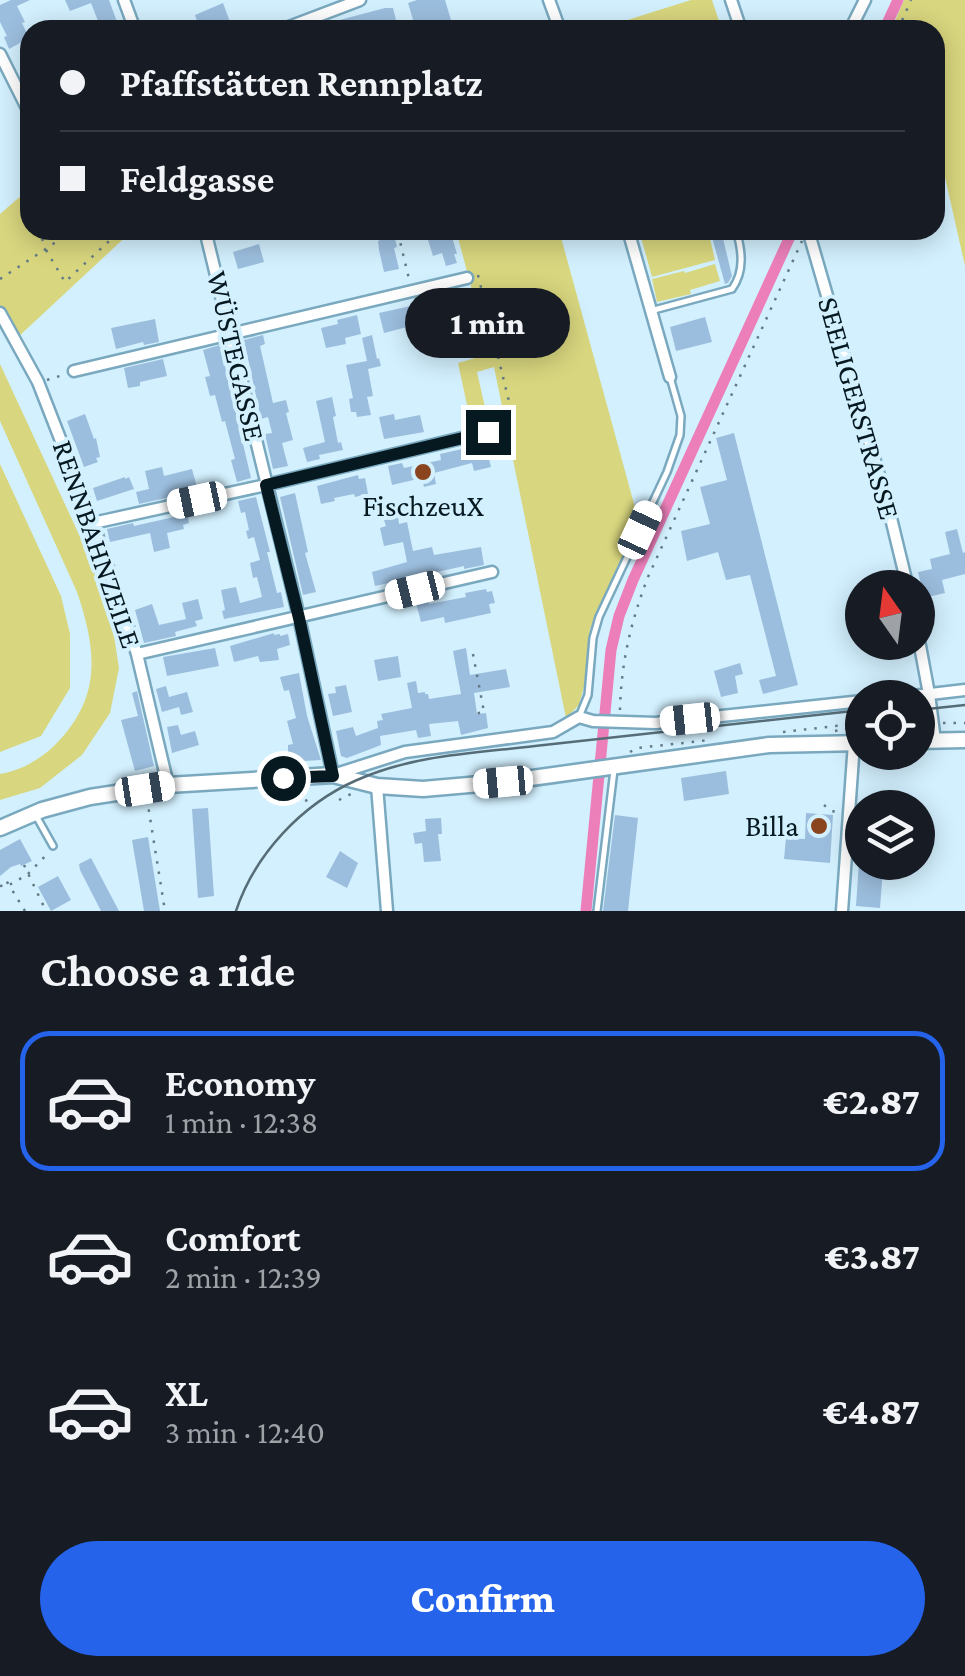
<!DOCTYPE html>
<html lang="en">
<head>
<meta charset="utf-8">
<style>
  :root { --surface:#171b24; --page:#242831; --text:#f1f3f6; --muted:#9ea1a6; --line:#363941; --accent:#2563eb }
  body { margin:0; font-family:"Crimson Pro",serif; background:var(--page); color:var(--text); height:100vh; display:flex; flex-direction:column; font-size:38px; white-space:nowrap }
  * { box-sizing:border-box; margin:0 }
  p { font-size:32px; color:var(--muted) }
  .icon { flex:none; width:55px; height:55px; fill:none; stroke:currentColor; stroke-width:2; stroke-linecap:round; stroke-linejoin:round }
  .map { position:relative; height:911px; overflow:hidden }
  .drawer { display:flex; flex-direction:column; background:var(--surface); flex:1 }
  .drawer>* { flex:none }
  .hud { position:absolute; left:20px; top:20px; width:925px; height:220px; border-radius:30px; box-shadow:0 5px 25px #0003; display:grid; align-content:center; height:220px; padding:0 40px; background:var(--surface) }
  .needle { width:65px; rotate:346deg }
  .tools { position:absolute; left:845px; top:570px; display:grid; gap:20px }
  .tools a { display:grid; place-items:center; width:90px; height:90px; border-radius:50%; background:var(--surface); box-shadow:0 5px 25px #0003; font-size:50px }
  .end { position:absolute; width:45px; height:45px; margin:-22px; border:12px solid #061921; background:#fff; box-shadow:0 0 0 5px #fff }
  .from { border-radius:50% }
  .bubble { position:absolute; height:70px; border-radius:35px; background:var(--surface); box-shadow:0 5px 25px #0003; font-size:32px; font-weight:800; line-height:70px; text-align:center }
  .car { position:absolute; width:30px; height:60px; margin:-30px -15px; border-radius:12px; box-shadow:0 0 8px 2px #0007; background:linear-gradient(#fff 24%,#345 0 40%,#fff 0 76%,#345 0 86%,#fff 0) }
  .hud b { display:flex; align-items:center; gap:35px; height:95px; font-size:38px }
  .hud b+b { border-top:2px solid var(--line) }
  .hud i { width:25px; height:25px; background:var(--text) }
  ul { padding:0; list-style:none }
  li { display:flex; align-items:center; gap:30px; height:140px; margin:0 20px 15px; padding:0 20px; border:5px solid transparent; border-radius:30px }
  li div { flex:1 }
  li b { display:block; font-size:38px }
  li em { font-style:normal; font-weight:800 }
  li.on { border-color:var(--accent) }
  li>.icon { width:90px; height:90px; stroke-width:1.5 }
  h2 { padding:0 40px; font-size:45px; line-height:120px }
  .cta { display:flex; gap:20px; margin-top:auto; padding:20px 40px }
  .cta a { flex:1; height:115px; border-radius:60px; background:var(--accent); color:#fff; font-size:40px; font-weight:800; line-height:115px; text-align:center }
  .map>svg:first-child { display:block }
  .green { fill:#d8d67e }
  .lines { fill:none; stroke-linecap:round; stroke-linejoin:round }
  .canal { stroke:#ec7fba; stroke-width:11 }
  .building { fill:#9cbede }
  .lane-casing { stroke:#7aa9bf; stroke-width:10 }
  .street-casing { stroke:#7aa9bf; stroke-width:15 }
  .secondary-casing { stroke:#7aa9bf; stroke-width:19 }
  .path { stroke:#647b86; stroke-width:2.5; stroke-dasharray:2.5 8; stroke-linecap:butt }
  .lane { stroke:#fff; stroke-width:5 }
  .street { stroke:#fff; stroke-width:10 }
  .secondary { stroke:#fff; stroke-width:14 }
  .tram { stroke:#566d77; stroke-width:2.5 }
  .route { stroke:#061921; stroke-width:12 }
  .poi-dot { fill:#8b451e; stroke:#d3f0fe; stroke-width:4 }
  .labels { text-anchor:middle; stroke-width:8; stroke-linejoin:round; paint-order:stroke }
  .street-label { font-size:30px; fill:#061921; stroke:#d3f0fe }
  .poi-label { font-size:30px; fill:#061921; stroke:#d3f0fe }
</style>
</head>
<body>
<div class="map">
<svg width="965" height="911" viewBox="0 0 965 911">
  <rect width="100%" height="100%" fill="#d3f0fe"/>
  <!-- green -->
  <path class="green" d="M691,0H712L722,30H603L602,28Z
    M904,0H965V266L935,133V30H891Z
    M30,188V230H133L17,338L0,307V214Z
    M456,230H559L639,522L590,629L586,679L579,705L566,718L494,367L477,372L489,425L472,428L458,363L489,354Z
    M639,230H708L715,260L652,277Z
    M715,264L720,281L690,290L691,294L657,302L652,279L684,271L685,273Z
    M0,364L95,569L111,617L119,668L110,713L82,755L40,788L0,800V774C20,771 41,759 55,745C102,698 97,651 77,592L0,421Z
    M0,464L61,596L70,634V688L41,736L0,752Z"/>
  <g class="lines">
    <!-- canal -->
    <path class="canal" d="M884,30L898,0
      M586,911L611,650L619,616L633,580L793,230"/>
  </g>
  <!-- building -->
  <path class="building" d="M11,0H30L17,6L25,22L22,23L29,38L9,49L4,37L7,36L0,22V5Z
    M65,0H109L120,30H105L101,20L98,21L91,3L70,11Z
    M417,0H445L454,30H416L408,3Z
    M223,3L233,30H200L195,15Z
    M385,8H393L397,24L375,30H311L317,26Z
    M378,230H393L397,247L394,248L399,269L384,272L379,250L378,241L380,240Z
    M439,230H450L457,254H454L457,263L446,266L442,253L433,256L428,240L441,236Z
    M710,230H721L732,276L728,283L725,284Z
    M259,244L264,262L238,269L233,252Z
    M465,294L469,309L458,312L459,319L440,325L438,319L384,333L379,313Z
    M357,315L361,334L345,338L346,344L326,348L321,328L338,324L337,320Z
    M705,317L712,342L676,351L670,327Z
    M155,319L159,342L144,345L143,342L116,349L111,328Z
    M263,335L265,344L260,346L273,403L286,400L289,412L286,413L293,440L282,443L288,466L273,469L265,434L272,433L268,417L261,419L244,340Z
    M372,335L377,359L379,358L381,366L368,369L373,396L367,397L371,415L357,417L356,412H351L349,399L353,398L346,365L367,361L362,338Z
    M220,345L251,478L237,482L231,460L235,459L225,421L222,422L215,395L210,396L205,377L210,376L203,350Z
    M163,359L167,376L140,382V386L128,388L124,368Z
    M332,397L336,416L333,417L338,443L341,442L343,450L319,455L320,459L307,462L303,448L325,442L316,401Z
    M85,414L94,439L96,438L100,457L96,458L98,462L84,467L67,421Z
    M394,414L395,420L420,415L424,432L384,439L379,417Z
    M734,433L798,685L763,694L759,680L776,676L750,575L726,580L718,552L687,561L681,531L710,524L700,487L727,480L716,438Z
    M486,447L491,467L474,471L472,463L434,473L436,484L424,487L422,478L392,485L388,466L402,463L404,468L441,460L440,454L462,449V453Z
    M162,467L164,476L192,469L198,491L139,504L136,492L149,489L145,471Z
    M358,475L359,479L365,478L368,494L355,497L354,494L334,498L335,501L321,504L317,486Z
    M125,477V479L129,477L134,489L97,501L93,488Z
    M295,493L308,552L305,553L316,592L303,595L280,497Z
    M256,497L270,552H267L277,593L281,592L284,607L224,619L222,611L225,610L221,590L236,587L240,603L262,597L257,577L253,578L250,563L260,560L254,537L248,539L246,531L249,530L245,512L241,513L238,501Z
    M187,511L189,523L183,525L184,529L167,533L170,548L154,552L150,533L110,542L107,529L133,523L134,526L174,517L173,514Z
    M398,517L399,524L407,522L413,551L432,547L434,555L481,547L484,565L464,569V566L375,586L372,572L407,562L403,542L384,546L380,528L386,526L384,520Z
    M957,529L963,553L965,552V574L942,580L945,593L924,598L918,572L932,569L930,559L950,554L945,532Z
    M486,589L487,592L492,591L495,603L489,604L491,613L445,623L444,617L421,622L416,603L428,600L429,604L466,597L465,593Z
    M198,599L203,619L195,621L197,626L175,632L176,636L144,643L135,610L152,604L159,625L186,619L182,603Z
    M274,633V635L280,634V636L288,634L290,645L277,649L279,660L260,662L258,656L234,662L230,646Z
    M215,648L219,666L167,676L163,657Z
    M466,648L470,675L506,669L510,687L474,693L477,714L486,713L488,728L461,735L458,721L429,724L431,736L418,738L416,730L380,736L381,745L347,758L341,756L336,731L353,727L356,736L378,728L377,721L383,720L381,714L412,708L407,683L416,681L418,693L425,692V694H428L429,699L461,694L453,651Z
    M398,656L401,677L378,681L374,660Z
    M740,663L743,674L735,676L738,693L721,697L714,671Z
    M299,673L307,716L321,760L288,762V745L293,744L287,721L296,718L289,690L284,691L280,677Z
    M346,685L352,712L333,716L328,694L336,693L335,687Z
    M166,686L169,697L187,692L193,712L181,715L179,707L162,712L156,689Z
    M137,691L154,766L135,771L121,720L138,716L132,693Z
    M178,725L181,735L195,731L199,745L172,753L167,727Z
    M726,771L729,794L684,801L681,778Z
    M208,808L214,896L198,898L192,809Z
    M806,813L833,815L830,863L784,859L786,838L805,839Z
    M615,815L638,818L628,911H603Z
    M441,818L442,834H438L441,861L424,862L422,843L415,844L413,833L426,831L425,819Z
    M148,837L160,911H144L132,840Z
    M20,839L32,861L21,866L20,864L11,867L0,876V850Z
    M340,851L358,863L347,888L326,877Z
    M91,858L119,911H101L80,870L79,864Z
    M859,862H872V867L883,868L880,908L856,906Z
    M58,876L71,900L51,911L38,887Z"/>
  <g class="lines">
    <!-- lane casing -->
    <g class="lane-casing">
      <path id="lane" d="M654,310L732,289C745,271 742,250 736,230
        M579,717L588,695L593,638L599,617L667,472L680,435L681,416L670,377
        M35,814L53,846
        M597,911L614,770"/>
    </g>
    <!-- street casing -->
    <g class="street-casing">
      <path id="street" d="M124,0L135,30
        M549,0L560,30
        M731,0L741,30
        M281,30L360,0
        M850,30L865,0
        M0,54L30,114
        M205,230L299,617L333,775L405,752L553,732L579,717L593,721L656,723L862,701
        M628,230L670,377
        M808,230L889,510L908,588
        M0,313L38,382L93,523L137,654L168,785
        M74,371L467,278
        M93,523L266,485L487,432
        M918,635L929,694L935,741
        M137,654L492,572
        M896,698L965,690
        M377,786L387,911
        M842,911L854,743"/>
    </g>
    <!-- secondary casing -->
    <g class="secondary-casing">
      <path id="secondary" d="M918,741L965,740
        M0,828L42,810L90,797L168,785L333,775L377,786L423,789L503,782L769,745L862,743"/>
    </g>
    <!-- path -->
    <path class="path" d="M898,30L911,0
      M30,199L22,205L30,219
      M36,230L47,247
      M398,233L409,279
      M46,250L65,282L121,230
      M478,275L515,426L499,430
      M0,279L52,245L69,230
      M47,380L63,375
      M473,654L484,712L473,714
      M620,710C621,663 631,621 648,577L802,241
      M943,723H965
      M835,731L861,726
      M783,732L862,723
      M630,752L637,748L710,740
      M301,790L307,802
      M147,799L165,911
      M339,800L355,792
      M824,805L831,811L840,812
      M24,865L46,911
      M0,886L9,885L3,876
      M25,911L9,885L27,875L49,852"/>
    <!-- lane -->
    <use href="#lane" class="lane"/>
    <!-- street -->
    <use href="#street" class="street"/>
    <!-- secondary -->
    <use href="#secondary" class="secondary"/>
    <!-- tram -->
    <path class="tram" d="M918,710L965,705
      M236,911C255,854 302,804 357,780C415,754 481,753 544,745C650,733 756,722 862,710"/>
  </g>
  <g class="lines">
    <!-- route -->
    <path class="route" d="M283,778L333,776L299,618L266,485L488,432"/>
  </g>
  <!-- markers -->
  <g class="poi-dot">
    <circle cx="423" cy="472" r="10"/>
    <circle cx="819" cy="826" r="10"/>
  </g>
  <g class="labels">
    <!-- street labels -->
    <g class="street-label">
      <text transform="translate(236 356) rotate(77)" y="10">WÜSTEGASSE</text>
      <text transform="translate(859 408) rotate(74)" y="10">SEELIGERSTRASSE</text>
      <text transform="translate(97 544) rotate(71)" y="10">RENNBAHNZEILE</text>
    </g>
    <!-- poi labels -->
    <g class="poi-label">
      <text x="423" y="516">FischzeuX</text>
      <text x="799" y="836" text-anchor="end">Billa</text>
    </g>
  </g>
</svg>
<div class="tools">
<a><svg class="needle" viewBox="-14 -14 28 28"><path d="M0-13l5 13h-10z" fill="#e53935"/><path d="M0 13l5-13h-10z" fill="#9ea1a6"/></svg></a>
<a><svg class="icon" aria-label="locate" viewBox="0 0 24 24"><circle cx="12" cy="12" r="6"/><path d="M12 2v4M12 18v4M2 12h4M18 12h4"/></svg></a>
<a><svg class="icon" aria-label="layers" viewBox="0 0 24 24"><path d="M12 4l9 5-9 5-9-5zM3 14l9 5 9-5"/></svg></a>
</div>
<i class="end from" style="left:283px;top:778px"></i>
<i class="end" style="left:488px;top:432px"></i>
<div class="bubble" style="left:405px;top:288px;width:165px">1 min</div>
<i class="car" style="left:197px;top:500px;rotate:258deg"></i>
<i class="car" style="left:640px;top:530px;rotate:25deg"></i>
<i class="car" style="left:415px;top:590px;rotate:256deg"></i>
<i class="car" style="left:690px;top:719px;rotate:264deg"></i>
<i class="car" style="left:503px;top:782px;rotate:265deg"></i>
<i class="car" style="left:145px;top:789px;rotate:81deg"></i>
<div class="hud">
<b><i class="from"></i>Pfaffstätten Rennplatz</b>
<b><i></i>Feldgasse</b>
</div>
</div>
<section class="drawer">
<h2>Choose a ride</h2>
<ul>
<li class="on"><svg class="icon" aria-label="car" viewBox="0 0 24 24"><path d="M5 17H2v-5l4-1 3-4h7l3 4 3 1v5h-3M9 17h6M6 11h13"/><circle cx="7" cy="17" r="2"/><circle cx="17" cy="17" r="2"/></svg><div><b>Economy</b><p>1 min · 12:38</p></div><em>€2.87</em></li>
<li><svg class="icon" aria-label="car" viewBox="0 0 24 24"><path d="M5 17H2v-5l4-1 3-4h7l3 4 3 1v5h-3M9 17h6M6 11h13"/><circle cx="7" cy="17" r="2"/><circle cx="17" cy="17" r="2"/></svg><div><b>Comfort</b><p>2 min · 12:39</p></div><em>€3.87</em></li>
<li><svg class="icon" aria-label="car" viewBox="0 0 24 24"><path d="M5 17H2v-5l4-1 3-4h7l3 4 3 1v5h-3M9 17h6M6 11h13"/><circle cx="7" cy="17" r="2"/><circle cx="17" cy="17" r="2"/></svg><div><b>XL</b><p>3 min · 12:40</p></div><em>€4.87</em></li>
</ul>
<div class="cta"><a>Confirm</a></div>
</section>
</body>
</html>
